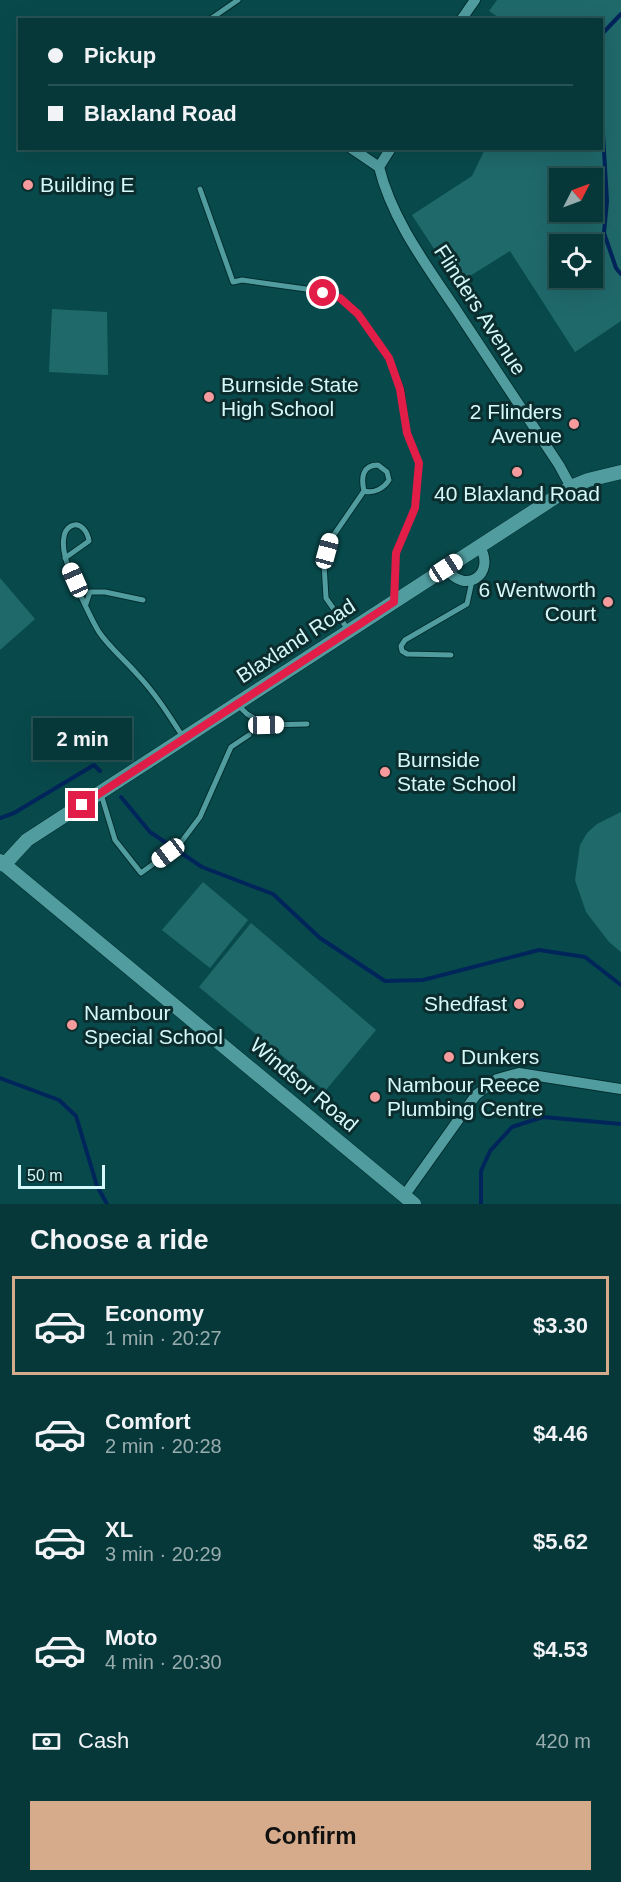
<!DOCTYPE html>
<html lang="en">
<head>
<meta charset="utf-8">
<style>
  :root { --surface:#063839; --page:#0f3f41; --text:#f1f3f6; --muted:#98acae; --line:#275253; --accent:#d6ab8b }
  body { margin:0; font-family:Arial,sans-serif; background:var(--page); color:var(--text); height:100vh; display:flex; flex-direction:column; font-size:22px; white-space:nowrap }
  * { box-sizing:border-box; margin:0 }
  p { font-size:20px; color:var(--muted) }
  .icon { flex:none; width:33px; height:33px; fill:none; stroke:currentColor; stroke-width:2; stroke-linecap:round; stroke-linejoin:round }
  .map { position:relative; height:1204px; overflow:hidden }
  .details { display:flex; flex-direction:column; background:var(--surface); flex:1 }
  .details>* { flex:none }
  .top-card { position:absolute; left:18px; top:18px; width:585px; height:132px; border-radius:0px; box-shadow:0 6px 24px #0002,0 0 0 2px var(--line); display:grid; align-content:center; height:132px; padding:0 30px; background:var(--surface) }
  .needle { width:39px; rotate:48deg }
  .tools { position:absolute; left:549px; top:168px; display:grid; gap:12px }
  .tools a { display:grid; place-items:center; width:54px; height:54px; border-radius:0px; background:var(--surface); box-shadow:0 6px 24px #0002,0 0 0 2px var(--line); font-size:30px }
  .scale { position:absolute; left:18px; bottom:15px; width:87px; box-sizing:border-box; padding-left:6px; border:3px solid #d5f9fa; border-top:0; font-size:16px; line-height:21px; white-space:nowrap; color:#d5f9fa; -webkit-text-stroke:4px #0c2d2e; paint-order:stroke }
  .end { position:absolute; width:27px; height:27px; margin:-14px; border:8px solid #e11d48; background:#fff; box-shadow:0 0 0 3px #fff }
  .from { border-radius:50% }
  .bubble { position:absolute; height:42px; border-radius:0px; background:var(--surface); box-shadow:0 6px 24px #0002,0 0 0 2px var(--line); font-size:20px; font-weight:600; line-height:42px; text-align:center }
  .car { position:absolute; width:18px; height:36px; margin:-18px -9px; border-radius:8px; box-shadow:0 0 4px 2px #0007; background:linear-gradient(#fff 24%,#345 0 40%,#fff 0 76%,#345 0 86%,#fff 0) }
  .top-card b { display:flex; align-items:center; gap:21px; height:57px; font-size:22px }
  .top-card b+b { border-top:2px solid var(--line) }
  .top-card i { width:15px; height:15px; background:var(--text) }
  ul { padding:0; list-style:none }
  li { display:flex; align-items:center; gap:18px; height:99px; margin:0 12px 9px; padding:0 18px; border:3px solid transparent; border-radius:0px }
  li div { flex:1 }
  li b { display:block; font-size:22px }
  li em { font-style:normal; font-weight:600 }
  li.current { border-color:var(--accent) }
  li>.icon { width:54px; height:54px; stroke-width:1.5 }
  h2 { padding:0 30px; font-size:27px; line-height:72px }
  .pay { display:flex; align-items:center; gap:15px; height:66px; padding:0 30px; font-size:22px }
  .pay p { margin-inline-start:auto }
  .primary-button { display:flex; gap:12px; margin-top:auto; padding:12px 30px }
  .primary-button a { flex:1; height:69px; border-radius:0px; background:var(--accent); color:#111; font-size:24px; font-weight:600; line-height:69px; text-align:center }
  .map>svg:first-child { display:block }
  .green { fill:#20696b; fill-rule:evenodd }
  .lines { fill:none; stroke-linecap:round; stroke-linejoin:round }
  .stream { stroke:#00255b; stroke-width:4 }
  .service-casing { stroke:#022e2f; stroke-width:7 }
  .minor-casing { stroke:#022e2f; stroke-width:12 }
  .tertiary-casing { stroke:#022e2f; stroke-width:15 }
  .service { stroke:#509c9f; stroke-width:5 }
  .minor { stroke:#509c9f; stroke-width:10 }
  .tertiary { stroke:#509c9f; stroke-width:14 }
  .route { stroke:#e11d48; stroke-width:8 }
  .poi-dot { fill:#f59b9d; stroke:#0c2d2e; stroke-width:2 }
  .labels { text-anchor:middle; stroke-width:6; stroke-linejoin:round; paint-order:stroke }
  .poi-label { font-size:21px; fill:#d5f9fa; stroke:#0c2d2e; text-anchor:start }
  .street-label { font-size:21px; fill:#d5f9fa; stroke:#0c2d2e }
</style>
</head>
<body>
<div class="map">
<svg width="621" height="1204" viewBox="0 0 621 1204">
  <rect width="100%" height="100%" fill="#084a4c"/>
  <!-- green -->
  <path class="green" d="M497,0H621V321L575,352L510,251L457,284L412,215L472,176L485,149L602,148V20L501,19L489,11ZM592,178V212H560V178ZM592,244V278H560V244Z
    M52,309L107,312L108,375L49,372Z
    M0,578L35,619L0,650Z
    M621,812V952L609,942L586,912L575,880L580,845L587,833L597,824Z
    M203,882L248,920L210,968L162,930Z
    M251,923L376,1030L325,1091L199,987Z"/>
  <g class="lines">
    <!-- stream -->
    <path class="stream" d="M602,34L621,14
      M602,117L607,201L604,233L616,268L621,274
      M121,797L150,832L202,867L273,894L320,938L385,981L423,980L539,950L585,957L621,985
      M0,818L14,813L94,765L100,771
      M0,1078L59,1100L76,1116L97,1186L107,1204
      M481,1204V1171L490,1151L512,1127L543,1117L621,1124"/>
    <!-- service casing -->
    <g class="service-casing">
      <path id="service" d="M209,20L238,0
        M200,189L233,282L242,280L270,284L306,289L340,298L358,314L389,358L401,389L407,433L419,463L415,508L396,553L394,601
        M65,558L89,541C88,533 81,521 71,526C61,531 63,548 65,556C68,570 91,619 99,632C109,647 125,660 137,674C155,693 169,715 183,737
        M86,604L90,592H105L143,600
        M349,631L326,598L324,564L331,539L364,491C361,478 362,465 378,465L387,472L389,480C384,488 374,494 364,491
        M451,655L407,654L402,651L401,646L405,640L467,604L472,581
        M237,704L247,714L266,725L307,724
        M101,794L115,840L141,873L179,845L200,817L231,747L249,735"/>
    </g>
    <!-- minor casing -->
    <g class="minor-casing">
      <path id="minor" d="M461,20L475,0
        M351,148L379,167
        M391,148L379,167C392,220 427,266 457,311C491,362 525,414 559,465L571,487
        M446,568C465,596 496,574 480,547
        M404,1196L476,1095L497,1079L519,1073L621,1089"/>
    </g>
    <!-- tertiary casing -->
    <g class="tertiary-casing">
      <path id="tertiary" d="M0,861L414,1204
        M4,865L27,840L571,487L588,480L621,472"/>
    </g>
    <!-- service -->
    <use href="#service" class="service"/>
    <!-- minor -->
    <use href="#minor" class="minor"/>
    <!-- tertiary -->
    <use href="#tertiary" class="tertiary"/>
  </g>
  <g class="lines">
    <!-- route -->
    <path class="route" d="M82,805L394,602L396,553L415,508L419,463L407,433L400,389L389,358L358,314L340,298L323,293"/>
  </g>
  <!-- markers -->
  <g class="poi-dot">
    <circle cx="28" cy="185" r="6"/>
    <circle cx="209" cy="397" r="6"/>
    <circle cx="574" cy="424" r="6"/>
    <circle cx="517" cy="472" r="6"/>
    <circle cx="608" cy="602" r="6"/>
    <circle cx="385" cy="772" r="6"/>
    <circle cx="519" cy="1004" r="6"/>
    <circle cx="72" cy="1025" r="6"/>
    <circle cx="449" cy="1057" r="6"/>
    <circle cx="375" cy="1097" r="6"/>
  </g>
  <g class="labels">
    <!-- poi labels -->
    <g class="poi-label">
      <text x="40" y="192">Building E</text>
      <text x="221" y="392">Burnside State<tspan x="221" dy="24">High School</tspan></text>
      <text x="562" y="419" text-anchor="end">2 Flinders<tspan x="562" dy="24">Avenue</tspan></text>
      <text x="517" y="501" text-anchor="middle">40 Blaxland Road</text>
      <text x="596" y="597" text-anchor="end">6 Wentworth<tspan x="596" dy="24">Court</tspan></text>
      <text x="397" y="767">Burnside<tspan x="397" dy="24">State School</tspan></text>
      <text x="507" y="1011" text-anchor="end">Shedfast</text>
      <text x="84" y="1020">Nambour<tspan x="84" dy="24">Special School</tspan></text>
      <text x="461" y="1064">Dunkers</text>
      <text x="387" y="1092">Nambour Reece<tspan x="387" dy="24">Plumbing Centre</tspan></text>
    </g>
    <!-- street labels -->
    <g class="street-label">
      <text transform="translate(480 310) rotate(57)" y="7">Flinders Avenue</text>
      <text transform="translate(296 641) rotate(-33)" y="7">Blaxland Road</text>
      <text transform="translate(304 1085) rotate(40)" y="7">Windsor Road</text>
    </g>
  </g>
</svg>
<div class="tools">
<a><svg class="needle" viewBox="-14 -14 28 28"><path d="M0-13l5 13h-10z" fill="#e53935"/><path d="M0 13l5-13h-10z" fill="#98acae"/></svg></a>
<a><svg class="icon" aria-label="locate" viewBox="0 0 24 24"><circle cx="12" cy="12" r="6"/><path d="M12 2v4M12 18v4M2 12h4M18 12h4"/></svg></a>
</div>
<div class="scale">50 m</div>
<i class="end from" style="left:323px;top:293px"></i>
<i class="end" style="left:82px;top:805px"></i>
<div class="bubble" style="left:33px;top:718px;width:99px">2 min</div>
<i class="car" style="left:327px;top:551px;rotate:15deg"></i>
<i class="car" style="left:446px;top:568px;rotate:57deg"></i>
<i class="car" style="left:75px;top:580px;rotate:336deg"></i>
<i class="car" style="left:266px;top:725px;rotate:89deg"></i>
<i class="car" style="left:168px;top:853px;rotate:233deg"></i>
<div class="top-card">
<b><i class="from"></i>Pickup</b>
<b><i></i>Blaxland Road</b>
</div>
</div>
<section class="details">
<h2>Choose a ride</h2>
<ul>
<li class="current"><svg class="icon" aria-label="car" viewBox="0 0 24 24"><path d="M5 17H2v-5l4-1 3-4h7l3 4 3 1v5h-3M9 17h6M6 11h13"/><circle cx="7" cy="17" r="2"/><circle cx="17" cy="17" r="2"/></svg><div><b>Economy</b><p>1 min · 20:27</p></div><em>$3.30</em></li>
<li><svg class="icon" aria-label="car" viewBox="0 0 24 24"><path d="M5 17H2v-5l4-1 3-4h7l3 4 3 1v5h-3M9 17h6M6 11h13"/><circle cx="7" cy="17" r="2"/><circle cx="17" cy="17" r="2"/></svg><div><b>Comfort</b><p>2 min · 20:28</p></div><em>$4.46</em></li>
<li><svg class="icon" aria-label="car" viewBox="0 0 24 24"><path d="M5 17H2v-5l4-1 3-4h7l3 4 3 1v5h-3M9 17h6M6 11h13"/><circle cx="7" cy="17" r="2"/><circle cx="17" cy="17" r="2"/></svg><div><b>XL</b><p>3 min · 20:29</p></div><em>$5.62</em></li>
<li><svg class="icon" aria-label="car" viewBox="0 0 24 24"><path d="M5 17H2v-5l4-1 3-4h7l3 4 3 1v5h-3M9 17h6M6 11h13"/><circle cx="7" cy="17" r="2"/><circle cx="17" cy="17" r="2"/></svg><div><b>Moto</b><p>4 min · 20:30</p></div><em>$4.53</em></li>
</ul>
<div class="pay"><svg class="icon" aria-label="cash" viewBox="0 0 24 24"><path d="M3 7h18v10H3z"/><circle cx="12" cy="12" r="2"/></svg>Cash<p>420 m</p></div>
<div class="primary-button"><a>Confirm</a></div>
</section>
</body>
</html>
